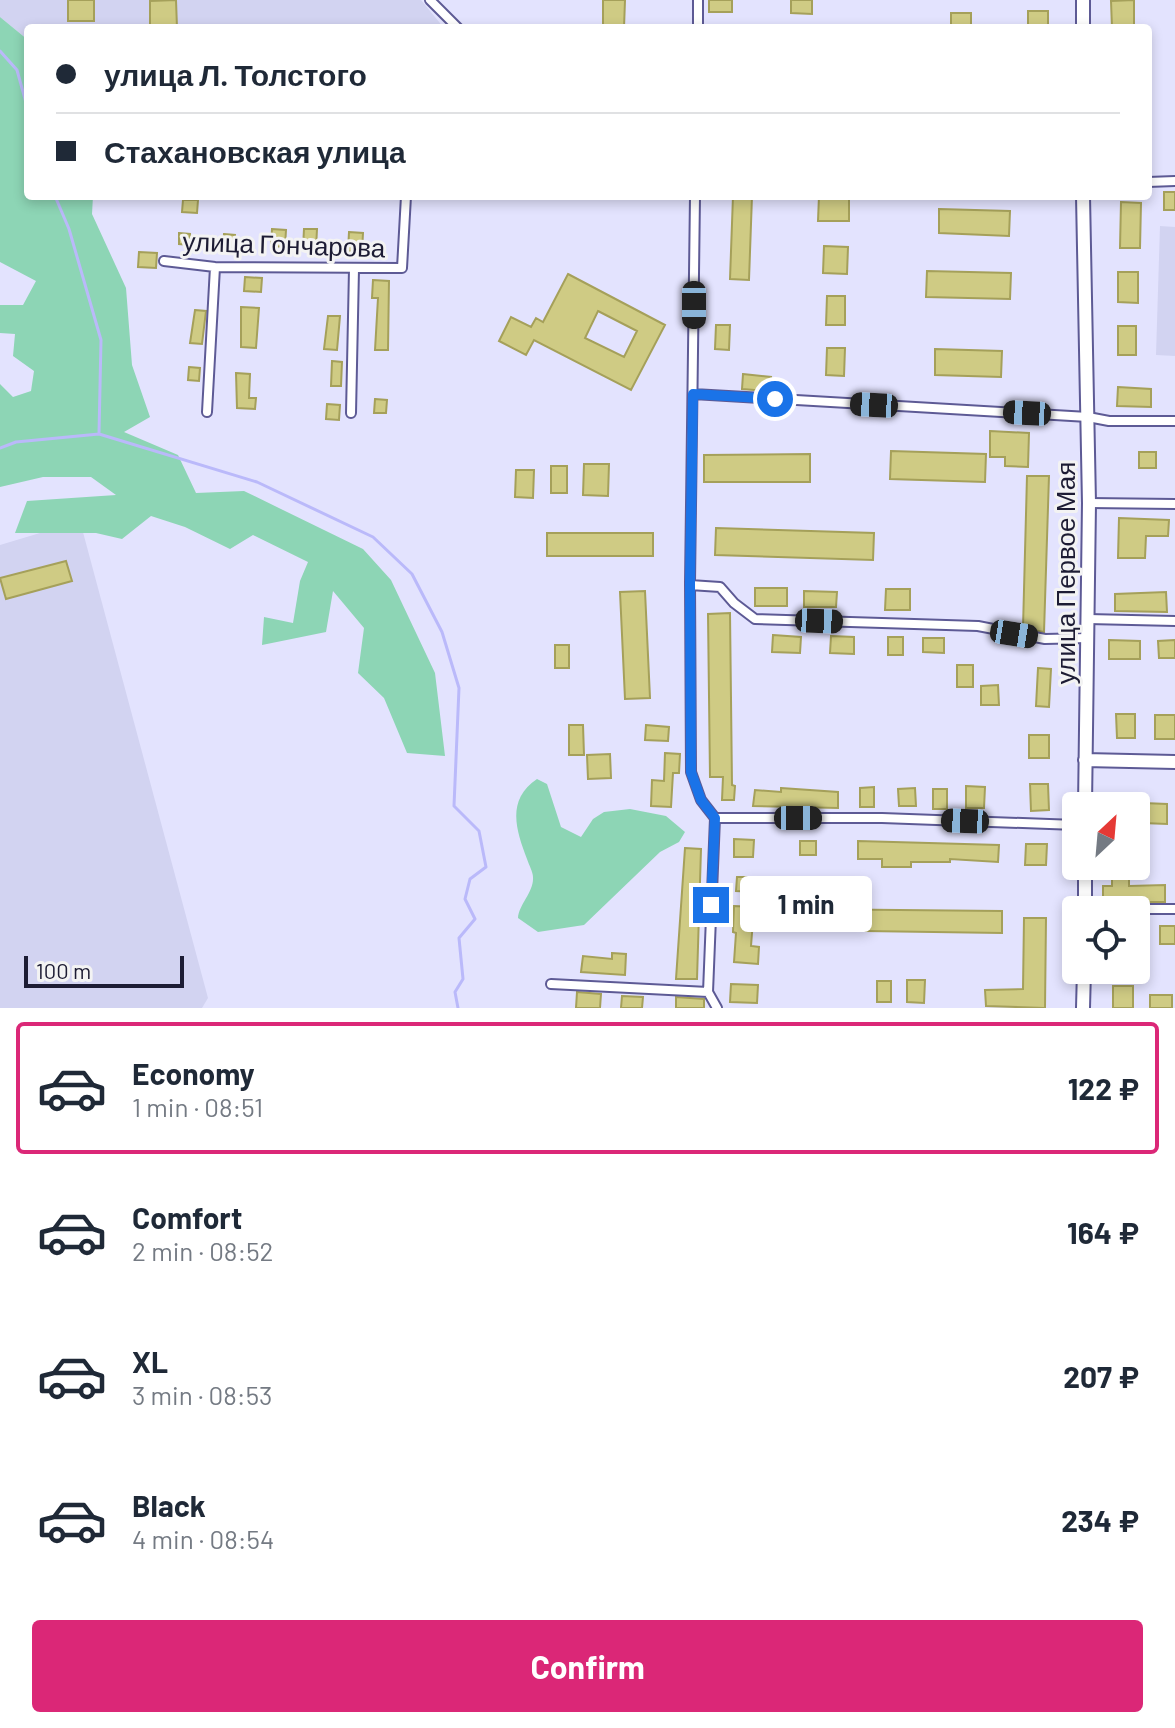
<!DOCTYPE html>
<html lang="en">
<head>
<meta charset="utf-8">
<style>
  :root { --surface:#fff; --page:#f2f2f3; --text:#1f2937; --muted:#747a83; --line:#e0e1e3; --accent:#db2777 }
  body { margin:0; font-family:Barlow,sans-serif; background:var(--page); color:var(--text); height:100vh; display:flex; flex-direction:column; font-size:30px; white-space:nowrap }
  * { box-sizing:border-box; margin:0 }
  p { font-size:26px; color:var(--muted) }
  .icon { flex:none; width:44px; height:44px; fill:none; stroke:currentColor; stroke-width:2; stroke-linecap:round; stroke-linejoin:round }
  .map { position:relative; height:1008px; overflow:hidden }
  .sheet { display:flex; flex-direction:column; background:var(--surface); flex:1 }
  .sheet>* { flex:none }
  .banner { position:absolute; left:24px; top:24px; width:1128px; height:176px; border-radius:8px; box-shadow:0 4px 12px #0003; display:grid; align-content:center; height:176px; padding:0 32px; background:var(--surface) }
  .needle { width:52px; rotate:26deg }
  .controls { position:absolute; left:1062px; top:792px; display:grid; gap:16px }
  .controls a { display:grid; place-items:center; width:88px; height:88px; border-radius:8px; background:var(--surface); box-shadow:0 4px 12px #0003; font-size:40px }
  .scale { position:absolute; left:24px; bottom:20px; width:160px; box-sizing:border-box; padding-left:8px; border:4px solid #1d1c34; border-top:0; font-size:22px; line-height:28px; white-space:nowrap; color:#1d1c34; -webkit-text-stroke:6px #f3f3f3; paint-order:stroke }
  .end { position:absolute; width:36px; height:36px; margin:-18px; border:10px solid #1a73e8; background:#fff; box-shadow:0 0 0 4px #fff }
  .from { border-radius:50% }
  .bubble { position:absolute; height:56px; border-radius:8px; background:var(--surface); box-shadow:0 4px 12px #0003; font-size:26px; font-weight:700; line-height:56px; text-align:center }
  .car { position:absolute; width:24px; height:48px; margin:-24px -12px; border-radius:10px; box-shadow:0 0 6px 2px #0007; background:linear-gradient(#222 24%,#8ab4d8 0 40%,#222 0 76%,#8ab4d8 0 86%,#222 0) }
  .banner b { display:flex; align-items:center; gap:28px; height:76px; font-size:30px }
  .banner b+b { border-top:2px solid var(--line) }
  .banner i { width:20px; height:20px; background:var(--text) }
  ul { padding:14px 0 0; list-style:none }
  li { display:flex; align-items:center; gap:24px; height:132px; margin:0 16px 12px; padding:0 16px; border:4px solid transparent; border-radius:8px }
  li div { flex:1 }
  li b { display:block; font-size:30px }
  li em { font-style:normal; font-weight:700 }
  li.current { border-color:var(--accent) }
  li>.icon { width:72px; height:72px; stroke-width:1.5 }
  .primary-button { display:flex; gap:16px; margin-top:auto; padding:16px 32px }
  .primary-button a { flex:1; height:92px; border-radius:8px; background:var(--accent); color:#fff; font-size:32px; font-weight:700; line-height:92px; text-align:center }
  .map>svg:first-child { display:block }
  .built { fill:#d2d3f1; fill-rule:evenodd }
  .green { fill:#8dd5b5 }
  .lines { fill:none; stroke-linecap:round; stroke-linejoin:round }
  .stream { stroke:#bab9fa; stroke-width:3 }
  .building { fill:#cfcb84; stroke:#a5a05a; stroke-width:2; fill-rule:evenodd }
  .street-casing { stroke:#5d5a95; stroke-width:12 }
  .secondary-casing { stroke:#5d5a95; stroke-width:16 }
  .street { stroke:#fff; stroke-width:8 }
  .secondary { stroke:#fff; stroke-width:12 }
  .route { stroke:#1a73e8; stroke-width:10 }
  .labels { text-anchor:middle; stroke-width:6; stroke-linejoin:round; paint-order:stroke }
  .street-label { font-size:26px; fill:#1d1c34; stroke:#f3f3f3 }
</style>
</head>
<body>
<div class="map">
<svg width="1175" height="1008" viewBox="0 0 1175 1008">
  <rect width="100%" height="100%" fill="#e3e3fe"/>
  <!-- built -->
  <path class="built" d="M0,0H421L444,28H28V40L0,17Z
    M1160,226L1175,227V356L1156,355Z
    M80,521L208,998L202,1008H0V545ZM66,561L71,582L5,598L0,578Z"/>
  <!-- green -->
  <path class="green" d="M0,17L28,40V196H93L92,214L126,288L132,365L150,417L124,432L178,455L196,493L244,491L363,549L391,580L435,673L445,756L407,753L384,698L358,673L364,628L333,591L326,632L262,645L264,617L293,623L300,581L308,562L253,535L230,549L185,527L151,516L122,539L96,533H15L27,501L116,495L91,477H43L0,487V384L13,397L31,391L34,371L13,356L15,334L0,333V305H23L36,281L0,262Z
    M537,779L547,784L561,827L581,837L593,819L604,812L630,809L666,816L685,832L679,842L660,852L584,925L538,932L518,918C519,904 534,892 533,877C533,872 529,865 527,859C516,830 506,800 537,779Z"/>
  <g class="lines">
    <!-- stream -->
    <path class="stream" d="M0,51L17,70L28,110
      M55,196L69,229L101,340L99,433
      M0,448L16,442L99,434L257,482L373,537L412,574L442,632L459,688L454,806L479,831L486,867L470,879L465,899L475,919L459,938L463,979L455,992L458,1008"/>
  </g>
  <!-- building -->
  <path class="building" d="M68,0H94V21H68Z
    M176,0L177,28H150V1Z
    M603,0H625L624,28H603Z
    M709,0H732V12H709Z
    M791,0H812V14L791,13Z
    M1134,0V28H1112L1111,1Z
    M1028,11H1048V28H1028Z
    M951,13H971V28H951Z
    M1164,192H1175V210H1164Z
    M733,196H752L749,280L730,279Z
    M819,196H849V221H818Z
    M183,200H198L197,213L182,212Z
    M1121,202L1141,203L1140,248H1120Z
    M939,209L1010,211L1009,236L939,233Z
    M272,229L286,230L285,247L271,246Z
    M304,229H317L316,249L303,248Z
    M349,232L363,233L362,252L348,251Z
    M179,233L190,234L189,245L179,244Z
    M224,234L235,235L234,248L223,247Z
    M824,246L848,247L847,274L823,273Z
    M139,252L157,253L156,268L138,267Z
    M927,271L1011,273L1010,299L926,297Z
    M1118,272H1138V303L1118,302Z
    M568,274L665,325L631,390L534,340L526,355L499,341L511,317L531,327L536,318L543,322ZM598,311L637,331L624,357L585,338Z
    M245,277L262,278L261,292L244,291Z
    M373,280L389,281L388,350H375L378,298H372Z
    M827,296H845V325H826Z
    M241,307L259,308L256,348L241,347Z
    M195,310L206,311L202,344L190,343Z
    M328,316H340L337,350L324,349Z
    M716,325H730L729,350L715,349Z
    M1118,326H1136V355H1118Z
    M827,348H845L844,376L826,375Z
    M935,349L1002,351L1001,377L935,375Z
    M332,361L342,362L341,386H331Z
    M189,367L200,368L199,381L188,380Z
    M236,373L250,374L249,398H256L255,409L237,408Z
    M743,374L771,377L769,391L742,389Z
    M1118,387L1151,389V407L1117,406Z
    M375,399L387,400L386,413H374Z
    M327,404L340,405L339,420L326,419Z
    M990,431L1029,433L1028,467L1005,466V457H990Z
    M891,451L986,454L985,482L890,479Z
    M1139,452H1156V468H1139Z
    M810,454V482H704V455Z
    M584,464H609L608,496L583,495Z
    M551,466H567V493H551Z
    M516,470H534L533,498L515,497Z
    M1027,476H1049L1044,632L1023,628Z
    M1119,518L1169,520L1168,536H1146L1145,558H1118Z
    M716,528L874,533L873,560L715,555Z
    M547,533H653V556H547Z
    M66,561L72,581L6,599L0,578Z
    M755,588H787V606H755Z
    M886,589H910V610H885Z
    M645,591L650,698L625,699L620,592Z
    M804,591L837,592L836,607H804Z
    M1166,592L1167,612L1115,611V594Z
    M730,613L732,785L735,786L734,800H722L723,777H710L708,614Z
    M773,635L801,637L800,653L772,652Z
    M831,636L854,637V654L830,653Z
    M888,637H903V655H888Z
    M923,638H944V653L923,652Z
    M1109,640L1140,641V659H1109Z
    M1175,640V658H1159L1158,641Z
    M555,645H569V668H555Z
    M957,665H973V687H957Z
    M1038,668L1051,669L1049,707L1036,706Z
    M998,685L999,705H981V686Z
    M1116,714H1135V738H1117Z
    M1155,715H1175V739H1155Z
    M569,725H583L584,755H569Z
    M646,725L669,727L668,741L645,740Z
    M1029,735H1049V758H1029Z
    M665,753L680,754L679,773H673L671,807L651,806L652,780L664,781Z
    M610,754L611,778L588,779L587,755Z
    M1030,784H1048L1049,810L1031,811Z
    M966,786L985,787L984,808H966Z
    M874,787V807H860V788Z
    M781,788L838,792V808L753,806L755,790L781,792Z
    M915,788L916,806H899L898,789Z
    M933,789H947V809H933Z
    M1143,803L1167,804V824L1143,823Z
    M734,839L754,840L753,857H734Z
    M800,841H816V855H800Z
    M858,841L999,845L998,862L950,859V862H911V867H882V859H858Z
    M1026,844H1047L1046,865H1025Z
    M685,848L701,849L697,979H676Z
    M1112,871H1129V886L1165,885V902H1103V886H1112Z
    M737,877H755V892L736,891Z
    M734,906L754,907L751,946L759,947L758,964L734,962L736,933L733,932Z
    M796,909L1002,911V933L796,930Z
    M1024,918H1046L1045,1008L986,1006L985,990L1023,989Z
    M1160,926H1175V944H1160Z
    M612,953L626,954L625,975L581,972L583,956L612,959Z
    M907,980H925L924,1003L907,1002Z
    M877,981H891V1002H877Z
    M731,984L758,985L757,1003L730,1002Z
    M1113,986H1133V1008H1113Z
    M577,992L601,994L600,1008H576Z
    M1150,995H1172V1008H1150Z
    M622,996L643,997L642,1008H621Z
    M676,997L704,999V1008H676Z"/>
  <g class="lines">
    <!-- street casing -->
    <g class="street-casing">
      <path id="street" d="M430,0L458,28
        M698,28V0
        M1148,182L1175,181
        M695,196L690,583L691,772L701,800L715,818L708,992
        M164,261L215,267L402,268L406,196
        M693,394L1088,417L1109,421H1175
        M207,412L215,267
        M351,413L354,269
        M1089,503L1175,504
        M690,585L720,587L734,603L755,619L978,626L1045,639L1088,638
        M1088,619L1175,621
        M715,818H882L1076,825
        M1085,909H1175
        M551,984L708,992L717,1008"/>
    </g>
    <!-- secondary casing -->
    <g class="secondary-casing">
      <path id="secondary" d="M1083,28V0
        M1083,196L1089,503L1085,806
        M1085,760L1175,762
        M1085,866V910
        M1083,1008L1084,970"/>
    </g>
    <!-- street -->
    <use href="#street" class="street"/>
    <!-- secondary -->
    <use href="#secondary" class="secondary"/>
  </g>
  <g class="lines">
    <!-- route -->
    <path class="route" d="M711,905L715,818L701,800L691,772L690,583L693,394L775,399"/>
  </g>
  <g class="labels">
    <!-- street labels -->
    <g class="street-label">
      <text transform="translate(284 245) rotate(2)" y="9">улица Гончарова</text>
      <text transform="translate(1066 573) rotate(-90)" y="9">улица Первое Мая</text>
    </g>
  </g>
</svg>
<div class="controls">
<a><svg class="needle" viewBox="-14 -14 28 28"><path d="M0-13l5 13h-10z" fill="#e53935"/><path d="M0 13l5-13h-10z" fill="#747a83"/></svg></a>
<a><svg class="icon" aria-label="locate" viewBox="0 0 24 24"><circle cx="12" cy="12" r="6"/><path d="M12 2v4M12 18v4M2 12h4M18 12h4"/></svg></a>
</div>
<div class="scale">100 m</div>
<i class="end from" style="left:775px;top:399px"></i>
<i class="end" style="left:711px;top:905px"></i>
<div class="bubble" style="left:740px;top:876px;width:132px">1 min</div>
<i class="car" style="left:694px;top:305px;rotate:180deg"></i>
<i class="car" style="left:874px;top:405px;rotate:273deg"></i>
<i class="car" style="left:1027px;top:413px;rotate:273deg"></i>
<i class="car" style="left:819px;top:621px;rotate:92deg"></i>
<i class="car" style="left:1014px;top:634px;rotate:99deg"></i>
<i class="car" style="left:798px;top:818px;rotate:90deg"></i>
<i class="car" style="left:965px;top:821px;rotate:272deg"></i>
<div class="banner">
<b><i class="from"></i>улица Л. Толстого</b>
<b><i></i>Стахановская улица</b>
</div>
</div>
<section class="sheet">
<ul>
<li class="current"><svg class="icon" aria-label="car" viewBox="0 0 24 24"><path d="M5 17H2v-5l4-1 3-4h7l3 4 3 1v5h-3M9 17h6M6 11h13"/><circle cx="7" cy="17" r="2"/><circle cx="17" cy="17" r="2"/></svg><div><b>Economy</b><p>1 min · 08:51</p></div><em>122 ₽</em></li>
<li><svg class="icon" aria-label="car" viewBox="0 0 24 24"><path d="M5 17H2v-5l4-1 3-4h7l3 4 3 1v5h-3M9 17h6M6 11h13"/><circle cx="7" cy="17" r="2"/><circle cx="17" cy="17" r="2"/></svg><div><b>Comfort</b><p>2 min · 08:52</p></div><em>164 ₽</em></li>
<li><svg class="icon" aria-label="car" viewBox="0 0 24 24"><path d="M5 17H2v-5l4-1 3-4h7l3 4 3 1v5h-3M9 17h6M6 11h13"/><circle cx="7" cy="17" r="2"/><circle cx="17" cy="17" r="2"/></svg><div><b>XL</b><p>3 min · 08:53</p></div><em>207 ₽</em></li>
<li><svg class="icon" aria-label="car" viewBox="0 0 24 24"><path d="M5 17H2v-5l4-1 3-4h7l3 4 3 1v5h-3M9 17h6M6 11h13"/><circle cx="7" cy="17" r="2"/><circle cx="17" cy="17" r="2"/></svg><div><b>Black</b><p>4 min · 08:54</p></div><em>234 ₽</em></li>
</ul>
<div class="primary-button"><a>Confirm</a></div>
</section>
</body>
</html>
